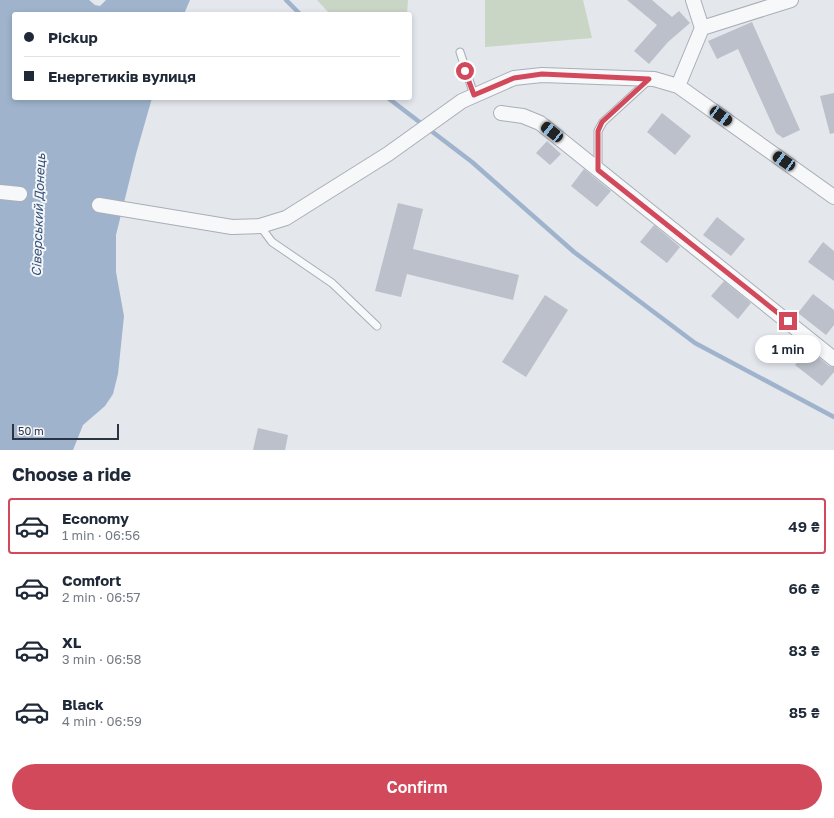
<!DOCTYPE html>
<html lang="en">
<head>
<meta charset="utf-8">
<style>
  :root { --surface:#fff; --page:#f6f6f7; --text:#1f2937; --muted:#747a83; --line:#e0e1e3; --accent:#d1495b }
  body { margin:0; font-family:"Golos Text",sans-serif; background:var(--page); color:var(--text); height:100vh; display:flex; flex-direction:column; font-size:15px; white-space:nowrap }
  * { box-sizing:border-box; margin:0 }
  p { font-size:13px; color:var(--muted) }
  .icon { flex:none; width:22px; height:22px; fill:none; stroke:currentColor; stroke-width:2; stroke-linecap:round; stroke-linejoin:round }
  .map { position:relative; height:450px; overflow:hidden }
  .details { display:flex; flex-direction:column; background:var(--surface); flex:1 }
  .details>* { flex:none }
  .hud { position:absolute; left:12px; top:12px; width:400px; height:88px; border-radius:4px; box-shadow:0 2px 6px #0003; display:grid; align-content:center; height:88px; padding:0 12px; background:var(--surface) }
  .scale { position:absolute; left:12px; bottom:10px; width:107px; box-sizing:border-box; padding-left:4px; border:2px solid #2b3445; border-top:0; font-size:11px; line-height:14px; white-space:nowrap; color:#2b3445; -webkit-text-stroke:3px #f4f6f9; paint-order:stroke }
  .end { position:absolute; width:18px; height:18px; margin:-9px; border:5px solid #d1495b; background:#fff; box-shadow:0 0 0 2px #fff }
  .from { border-radius:50% }
  .bubble { position:absolute; height:28px; border-radius:14px; background:var(--surface); box-shadow:0 2px 6px #0003; font-size:13px; font-weight:600; line-height:28px; text-align:center }
  .car { position:absolute; width:12px; height:24px; margin:-12px -6px; border-radius:5px; box-shadow:0 0 3px 1px #0007; background:linear-gradient(#222 24%,#8ab4d8 0 40%,#222 0 76%,#8ab4d8 0 86%,#222 0) }
  .hud b { display:flex; align-items:center; gap:14px; height:38px; font-size:15px }
  .hud b+b { border-top:1px solid var(--line) }
  .hud i { width:10px; height:10px; background:var(--text) }
  ul { padding:0; list-style:none }
  li { display:flex; align-items:center; gap:12px; height:56px; margin:0 8px 6px; padding:0 4px; border:2px solid transparent; border-radius:4px }
  li div { flex:1 }
  li b { display:block; font-size:15px }
  li em { font-style:normal; font-weight:600 }
  li.selected { border-color:var(--accent) }
  li>.icon { width:36px; height:36px; stroke-width:1.5 }
  h2 { padding:0 12px; font-size:18px; line-height:48px }
  .button { display:flex; gap:8px; margin-top:auto; padding:8px 12px }
  .button a { flex:1; height:46px; border-radius:24px; background:var(--accent); color:#fff; font-size:16px; font-weight:600; line-height:46px; text-align:center }
  .map>svg:first-child { display:block }
  .green { fill:#c9d6c5 }
  .water { fill:#9fb4cc }
  .lines { fill:none; stroke-linecap:round; stroke-linejoin:round }
  .stream { stroke:#9fb4cc; stroke-width:4.5 }
  .building { fill:#bbc0ca }
  .service-casing { stroke:#a9aeb7; stroke-width:9 }
  .minor-casing { stroke:#a9aeb7; stroke-width:16 }
  .service { stroke:#f7f8fa; stroke-width:7 }
  .minor { stroke:#f7f8fa; stroke-width:14 }
  .route { stroke:#d1495b; stroke-width:5 }
  .labels { text-anchor:middle; stroke-width:4; stroke-linejoin:round; paint-order:stroke }
  .water-label { font-size:13px; font-style:italic; fill:#34527a; stroke:#f4f6f9 }
</style>
</head>
<body>
<div class="map">
<svg width="834" height="450" viewBox="0 0 834 450">
  <rect width="100%" height="100%" fill="#e4e7ec"/>
  <!-- green -->
  <path class="green" d="M317,0H408L407,14H330Z
    M485,0H583L592,38L485,47Z"/>
  <!-- water -->
  <path class="water" d="M0,0H89L95,5L100,6L106,0H190L184,14H14V98H152L136,154L116,235V272L124,316L118,374L113,394L105,406L83,425L73,450H0Z"/>
  <g class="lines">
    <!-- stream -->
    <path class="stream" d="M286,0L300,14
      M388,98L472,162L574,252L695,343L834,417"/>
  </g>
  <!-- building -->
  <path class="building" d="M627,0H652L672,17L679,11L690,23L668,42L649,64L634,51L657,25Z
    M752,22L800,130L783,138L776,133L738,49L717,59L708,41Z
    M834,93V133L830,134L820,96Z
    M662,113L691,136L675,155L647,132Z
    M547,141L561,154L550,165L536,153Z
    M584,169L611,191L597,207L571,186Z
    M398,203L423,209L413,249L519,275L513,300L407,274L401,297L375,291Z
    M717,217L745,239L731,256L703,235Z
    M654,225L680,247L667,263L640,242Z
    M823,242L834,251V281L808,262Z
    M724,281L751,303L738,319L711,296Z
    M813,294L834,310V325L826,335L798,313Z
    M545,295L568,310L526,377L502,362Z
    M808,349L829,366L834,367V372L822,386L795,365Z
    M258,428L288,435L285,450H253Z"/>
  <g class="lines">
    <!-- service casing -->
    <g class="service-casing">
      <path id="service" d="M460,52L474,95
        M598,169V131L603,122L649,80
        M260,226L272,242L332,283L377,326"/>
    </g>
    <!-- minor casing -->
    <g class="minor-casing">
      <path id="minor" d="M702,28L791,0
        M678,86L702,28L693,0
        M501,113L523,116L540,123L834,359
        M0,192L20,194
        M99,205L232,227L260,226L286,218L388,154L462,101L514,78L542,75L654,79L678,86L834,197"/>
    </g>
    <!-- service -->
    <use href="#service" class="service"/>
    <!-- minor -->
    <use href="#minor" class="minor"/>
  </g>
  <g class="lines">
    <!-- route -->
    <path class="route" d="M465,71L474,95L514,78L542,74L649,79L602,122L598,131V170L788,321"/>
  </g>
  <g class="labels">
    <!-- water labels -->
    <g class="water-label">
      <text transform="translate(38 215) rotate(-88)" y="5">Сіверський Донець</text>
    </g>
  </g>
</svg>
<div class="scale">50 m</div>
<i class="end from" style="left:465px;top:71px"></i>
<i class="end" style="left:788px;top:321px"></i>
<div class="bubble" style="left:755px;top:335px;width:66px">1 min</div>
<i class="car" style="left:721px;top:116px;rotate:126deg"></i>
<i class="car" style="left:552px;top:132px;rotate:309deg"></i>
<i class="car" style="left:784px;top:161px;rotate:305deg"></i>
<div class="hud">
<b><i class="from"></i>Pickup</b>
<b><i></i>Енергетиків вулиця</b>
</div>
</div>
<section class="details">
<h2>Choose a ride</h2>
<ul>
<li class="selected"><svg class="icon" aria-label="car" viewBox="0 0 24 24"><path d="M5 17H2v-5l4-1 3-4h7l3 4 3 1v5h-3M9 17h6M6 11h13"/><circle cx="7" cy="17" r="2"/><circle cx="17" cy="17" r="2"/></svg><div><b>Economy</b><p>1 min · 06:56</p></div><em>49 ₴</em></li>
<li><svg class="icon" aria-label="car" viewBox="0 0 24 24"><path d="M5 17H2v-5l4-1 3-4h7l3 4 3 1v5h-3M9 17h6M6 11h13"/><circle cx="7" cy="17" r="2"/><circle cx="17" cy="17" r="2"/></svg><div><b>Comfort</b><p>2 min · 06:57</p></div><em>66 ₴</em></li>
<li><svg class="icon" aria-label="car" viewBox="0 0 24 24"><path d="M5 17H2v-5l4-1 3-4h7l3 4 3 1v5h-3M9 17h6M6 11h13"/><circle cx="7" cy="17" r="2"/><circle cx="17" cy="17" r="2"/></svg><div><b>XL</b><p>3 min · 06:58</p></div><em>83 ₴</em></li>
<li><svg class="icon" aria-label="car" viewBox="0 0 24 24"><path d="M5 17H2v-5l4-1 3-4h7l3 4 3 1v5h-3M9 17h6M6 11h13"/><circle cx="7" cy="17" r="2"/><circle cx="17" cy="17" r="2"/></svg><div><b>Black</b><p>4 min · 06:59</p></div><em>85 ₴</em></li>
</ul>
<div class="button"><a>Confirm</a></div>
</section>
</body>
</html>
